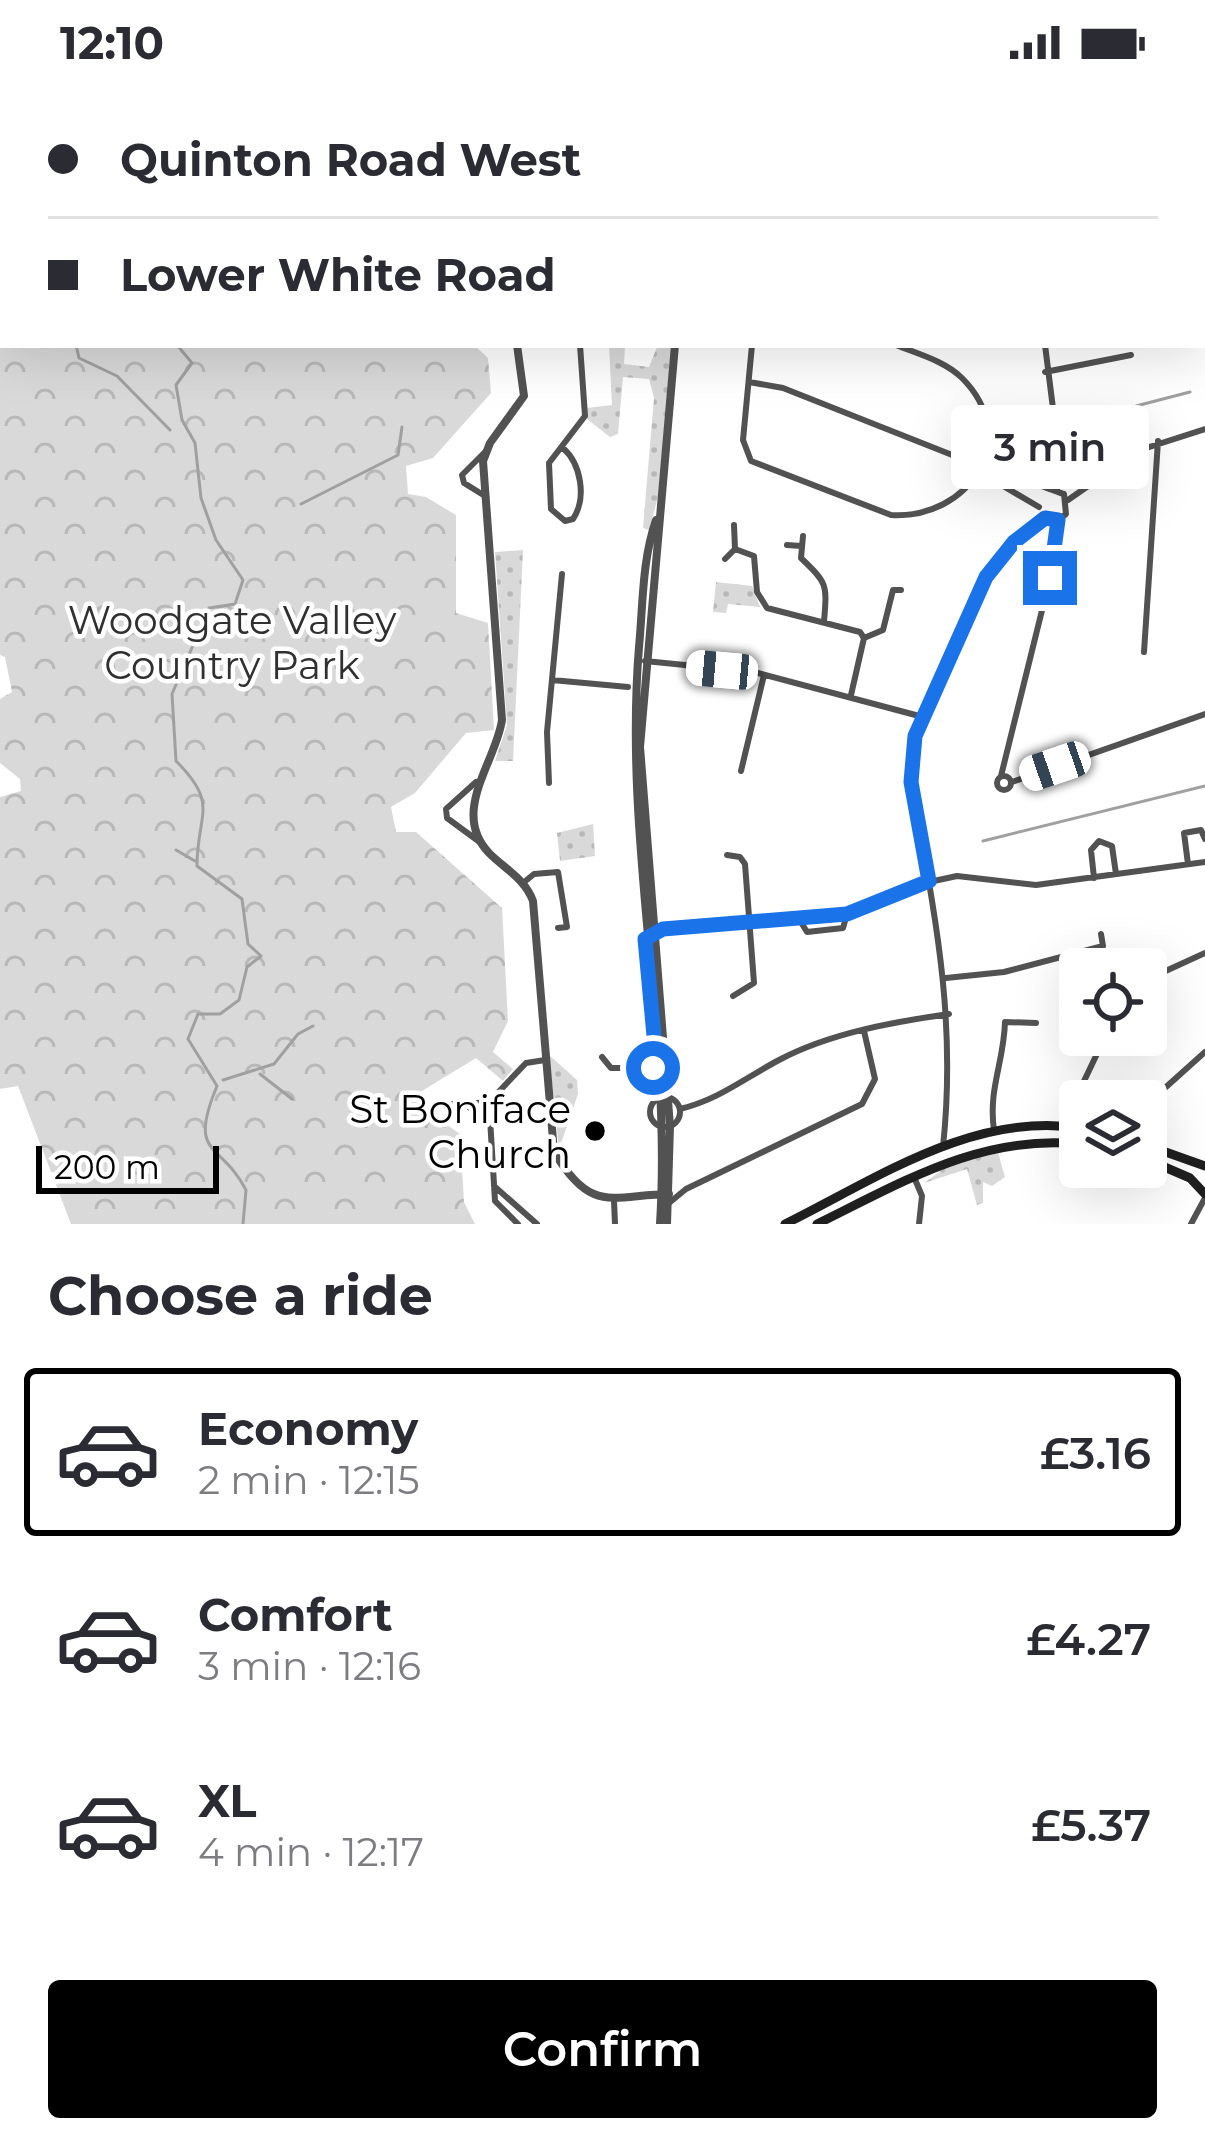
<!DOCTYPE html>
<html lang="en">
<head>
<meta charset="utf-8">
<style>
  :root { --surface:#fff; --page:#f7f7f7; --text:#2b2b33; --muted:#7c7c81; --line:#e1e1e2; --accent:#000 }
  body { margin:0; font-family:Montserrat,sans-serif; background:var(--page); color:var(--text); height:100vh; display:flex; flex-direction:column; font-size:45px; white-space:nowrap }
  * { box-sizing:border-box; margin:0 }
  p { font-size:39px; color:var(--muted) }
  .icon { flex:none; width:66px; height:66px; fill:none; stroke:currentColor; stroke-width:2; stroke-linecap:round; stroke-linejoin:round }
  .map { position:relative; height:1140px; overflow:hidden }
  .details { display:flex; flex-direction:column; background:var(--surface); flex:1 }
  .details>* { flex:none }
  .top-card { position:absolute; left:0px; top:0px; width:1206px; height:264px; box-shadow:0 12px 48px #0002; display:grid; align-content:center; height:264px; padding:0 48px; background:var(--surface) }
  .tools { position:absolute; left:1059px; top:864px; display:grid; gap:24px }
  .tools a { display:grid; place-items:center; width:108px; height:108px; border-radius:12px; background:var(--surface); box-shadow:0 12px 48px #0002; font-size:60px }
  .scale { position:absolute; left:36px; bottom:30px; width:183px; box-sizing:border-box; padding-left:12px; border:6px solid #000; border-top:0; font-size:33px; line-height:42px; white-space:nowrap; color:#000; -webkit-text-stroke:9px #fff; paint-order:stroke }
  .end { position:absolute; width:54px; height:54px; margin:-27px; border:15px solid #1a73e8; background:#fff; box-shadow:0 0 0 6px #fff }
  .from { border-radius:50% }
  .bubble { position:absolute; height:84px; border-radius:12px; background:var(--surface); box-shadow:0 12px 48px #0002; font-size:39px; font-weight:600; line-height:84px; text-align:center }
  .car { position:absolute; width:36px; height:72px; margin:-36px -18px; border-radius:15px; box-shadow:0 0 9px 3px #0007; background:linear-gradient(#fff 24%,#345 0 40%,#fff 0 76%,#345 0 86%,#fff 0) }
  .top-card b { display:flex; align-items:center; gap:42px; height:114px; font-size:45px }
  .top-card b+b { border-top:3px solid var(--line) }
  .top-card i { width:30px; height:30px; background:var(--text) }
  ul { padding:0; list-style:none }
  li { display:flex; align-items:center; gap:36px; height:168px; margin:0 24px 18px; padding:0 24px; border:6px solid transparent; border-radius:12px }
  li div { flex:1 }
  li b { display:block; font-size:45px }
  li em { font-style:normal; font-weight:600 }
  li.selected { border-color:var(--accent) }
  li>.icon { width:108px; height:108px; stroke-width:1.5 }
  h2 { padding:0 48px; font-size:54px; line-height:144px }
  .action { display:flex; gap:24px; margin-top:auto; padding:24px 48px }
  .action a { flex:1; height:138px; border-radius:12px; background:var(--accent); color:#fff; font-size:48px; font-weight:600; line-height:138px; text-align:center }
  .status { display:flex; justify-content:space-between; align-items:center; height:84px; padding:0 60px; background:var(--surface); direction:ltr }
  .status svg { height:33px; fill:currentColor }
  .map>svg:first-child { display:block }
  .grass { fill:url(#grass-dots) }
  .forest { fill:url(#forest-crowns) }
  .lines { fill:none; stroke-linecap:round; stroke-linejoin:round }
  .stream { stroke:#a0a0a0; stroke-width:3 }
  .minor { stroke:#525252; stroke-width:6 }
  .tertiary { stroke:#525252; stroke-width:8 }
  .secondary { stroke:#1f1f1f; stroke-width:9 }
  .route { stroke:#1a73e8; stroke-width:15 }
  .poi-dot { fill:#000; stroke:#fff; stroke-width:4.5 }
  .labels { text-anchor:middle; stroke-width:9; stroke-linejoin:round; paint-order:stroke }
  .park-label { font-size:39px; fill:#303030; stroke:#fff }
  .poi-label { font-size:39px; fill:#000; stroke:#fff; text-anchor:end }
</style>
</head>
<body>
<div class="status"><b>12:10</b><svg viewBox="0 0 49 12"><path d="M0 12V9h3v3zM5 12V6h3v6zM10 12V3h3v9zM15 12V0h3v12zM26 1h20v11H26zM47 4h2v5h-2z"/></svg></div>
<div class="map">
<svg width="1205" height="1140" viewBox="0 0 1205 1140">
  <defs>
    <pattern id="grass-dots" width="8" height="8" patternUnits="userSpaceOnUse" patternTransform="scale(3)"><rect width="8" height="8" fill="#d9d9d9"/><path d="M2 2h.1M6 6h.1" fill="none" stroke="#b8b8b8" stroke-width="1.8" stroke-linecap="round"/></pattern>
    <pattern id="forest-crowns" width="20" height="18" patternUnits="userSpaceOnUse" patternTransform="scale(3)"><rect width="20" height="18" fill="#d9d9d9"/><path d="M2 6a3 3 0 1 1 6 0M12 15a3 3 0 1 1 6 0" fill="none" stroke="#b8b8b8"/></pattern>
  </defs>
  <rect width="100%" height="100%" fill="#fff"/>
  <!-- grass -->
  <path class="grass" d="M609,261H625L624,280L649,283L658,261H672L658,413L649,446L643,444L654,314L649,295L623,293L618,350L610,353L587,335V324L612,321Z
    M523,466L513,677H495L507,641L495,468Z
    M716,498L752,502L760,523L728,520L726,529L713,528Z
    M593,740L595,772L560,777L557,749Z
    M549,971L577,996L578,1010L559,1065Z
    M998,1069L1005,1093L992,1102L983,1098V1119L977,1121L967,1085L924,1099L949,1081Z"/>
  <!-- forest -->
  <path class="forest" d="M0,0L356,3H3V261H474L488,274L491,309L433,374L406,382L408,410L426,413L456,431V529L488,539L494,646L466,649L415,709L391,723L396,748H416L502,824L508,937L493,968L513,985L503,997L476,974L422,1007L423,1024L460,1050L464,1118L475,1140H71L18,1002L0,1005V713L21,707L20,695L0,679V615L12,608L5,573L0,571Z"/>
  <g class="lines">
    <!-- stream -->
    <path class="stream" d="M115,0L116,3
      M0,210L3,211
      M76,261L79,274L117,292L170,346
      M177,261L192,279L176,301L182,336L195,359L201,414L216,456L243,496L235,520L209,524L172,610L176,677C220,721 197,729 197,782L242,815L248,860L261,872L247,883L239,916L220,930H198L188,955L217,1002C187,1074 221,1057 246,1106L243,1140
      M1082,356L1136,322L1190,308
      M301,420L398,371L402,343
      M983,757L1205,702
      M176,766L195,777
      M260,990L292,1015
      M223,996L274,980L298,950L313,942"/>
    <!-- minor -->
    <path class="minor" d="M400,0L404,3
      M421,0L422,3
      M613,0L617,3
      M862,0H875
      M1046,0V3
      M1125,0L1127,3
      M649,3V0
      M790,3L792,0
      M979,3L982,0
      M1203,133L1205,136
      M1203,219L1205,222
      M752,261L743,356L751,377L891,431C968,436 1023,355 962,294C945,277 918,270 896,261
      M1045,261L1058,364L1057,407
      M1045,288L1131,271
      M749,298L783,304L985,384C994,382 1050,406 1064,410L1066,430L1058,436L1045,434
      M563,364C581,380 587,414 573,435L565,437L551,425L549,379L585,332L580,261
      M485,368L462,391L464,399L485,412
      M985,384L988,393L1039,423
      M1068,416L1140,366L1205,345
      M734,441L735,465
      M803,452L801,474C828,500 827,500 824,538
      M787,461L801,462
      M725,475L735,465L754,472L757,508L767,524L860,548L864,554L851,611
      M864,554L883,546L893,506H901
      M1144,568L1158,357
      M645,577L754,588L923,633
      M552,596L628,603
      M741,687L764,591
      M997 699a7 7 0 1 1 14 0a7 7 0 1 1-14 0Z
      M1001,692L1050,494L1058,436
      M476,698L446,725L447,734L481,759
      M1012,698L1205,630
      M549,699L547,648L562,490
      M727,771L740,773L745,780L754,899L733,912
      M1188,780L1184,749L1201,746L1205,755
      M1094,794L1091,766L1099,757L1112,762L1116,790
      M523,799L534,790L558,788L567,843L558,844
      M799,835L807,848L843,844L847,830
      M654,854L663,845L847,830L906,803L957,792L1036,801L1205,778
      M946,894L1004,888L1103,862L1101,850
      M1146,896L1205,869
      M602,973L611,984H657
      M650 1028a15 15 0 1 1 30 0a15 15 0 1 1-30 0Z
      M447,1020H465
      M1146,1021L1205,968
      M680,1025C718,1016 745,994 779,976C830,949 893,938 949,930
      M488,1039L465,1020L489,1018
      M1063,1041L1106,951
      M994,1046C988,1005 1004,978 1005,938L1036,939
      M943,1063C957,931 934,827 911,698L913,667L986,493L1014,457L1045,434
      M914,1093L922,1112L919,1140
      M494,1102L537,1140
      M614,1117L615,1140
      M669,1119L686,1105L862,1020L875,995L864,947
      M518,1140L495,1117L489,1018L526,979L545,976
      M1191,1140L1205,1114"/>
    <!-- tertiary -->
    <path class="tertiary" d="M517,3L518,0
      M710,3L711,0
      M517,261L524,312L490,359L483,377L502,636C496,678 450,728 489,769C505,785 525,795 533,817L554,1068C592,1131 612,1111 669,1110
      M656,436C642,476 643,521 639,563C623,757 672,947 660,1140
      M667,1140L670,1042L640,663L675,261"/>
    <!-- secondary -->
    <path class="secondary" d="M1146,1061L1205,1082
      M1146,1075L1190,1094L1205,1110
      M785,1140C876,1095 974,1027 1080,1044
      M817,1140C903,1098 981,1050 1080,1060"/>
  </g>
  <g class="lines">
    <!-- route -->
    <path class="route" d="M653,984H657L645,855L663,845L847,830L929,797L911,698L915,652L986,493L1014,458L1045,434L1058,436L1050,494"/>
  </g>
  <!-- markers -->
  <circle class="poi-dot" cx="595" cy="1047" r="12"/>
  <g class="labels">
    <!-- park labels -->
    <g class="park-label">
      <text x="232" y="550">Woodgate Valley<tspan x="232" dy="45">Country Park</tspan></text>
    </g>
    <!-- poi labels -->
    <g class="poi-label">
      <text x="571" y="1039">St Boniface<tspan x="571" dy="45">Church</tspan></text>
    </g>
  </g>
</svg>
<div class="tools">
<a><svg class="icon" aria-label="locate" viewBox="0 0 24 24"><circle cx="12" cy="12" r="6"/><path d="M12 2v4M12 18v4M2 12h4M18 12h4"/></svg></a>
<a><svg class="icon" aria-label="layers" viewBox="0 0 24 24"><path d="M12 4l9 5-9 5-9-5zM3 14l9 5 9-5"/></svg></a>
</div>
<div class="scale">200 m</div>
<i class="end from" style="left:653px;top:984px"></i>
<i class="end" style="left:1050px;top:494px"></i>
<div class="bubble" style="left:951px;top:321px;width:198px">3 min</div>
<i class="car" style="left:722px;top:586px;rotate:275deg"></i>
<i class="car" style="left:1055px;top:682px;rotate:251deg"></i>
<div class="top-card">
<b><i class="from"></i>Quinton Road West</b>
<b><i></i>Lower White Road</b>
</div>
</div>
<section class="details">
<h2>Choose a ride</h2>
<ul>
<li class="selected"><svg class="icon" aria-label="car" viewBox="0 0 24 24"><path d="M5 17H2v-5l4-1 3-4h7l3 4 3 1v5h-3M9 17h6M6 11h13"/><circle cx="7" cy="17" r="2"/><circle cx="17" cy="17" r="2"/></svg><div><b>Economy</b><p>2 min · 12:15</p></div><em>£3.16</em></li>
<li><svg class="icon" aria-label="car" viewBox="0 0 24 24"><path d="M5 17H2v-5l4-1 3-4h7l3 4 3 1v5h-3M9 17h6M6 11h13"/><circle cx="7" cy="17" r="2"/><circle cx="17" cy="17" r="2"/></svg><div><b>Comfort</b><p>3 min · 12:16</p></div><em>£4.27</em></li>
<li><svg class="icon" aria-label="car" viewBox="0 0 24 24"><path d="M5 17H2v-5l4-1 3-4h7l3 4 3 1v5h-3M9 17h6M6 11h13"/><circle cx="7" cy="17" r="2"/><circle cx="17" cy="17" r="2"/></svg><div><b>XL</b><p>4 min · 12:17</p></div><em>£5.37</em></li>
</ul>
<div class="action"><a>Confirm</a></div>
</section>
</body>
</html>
